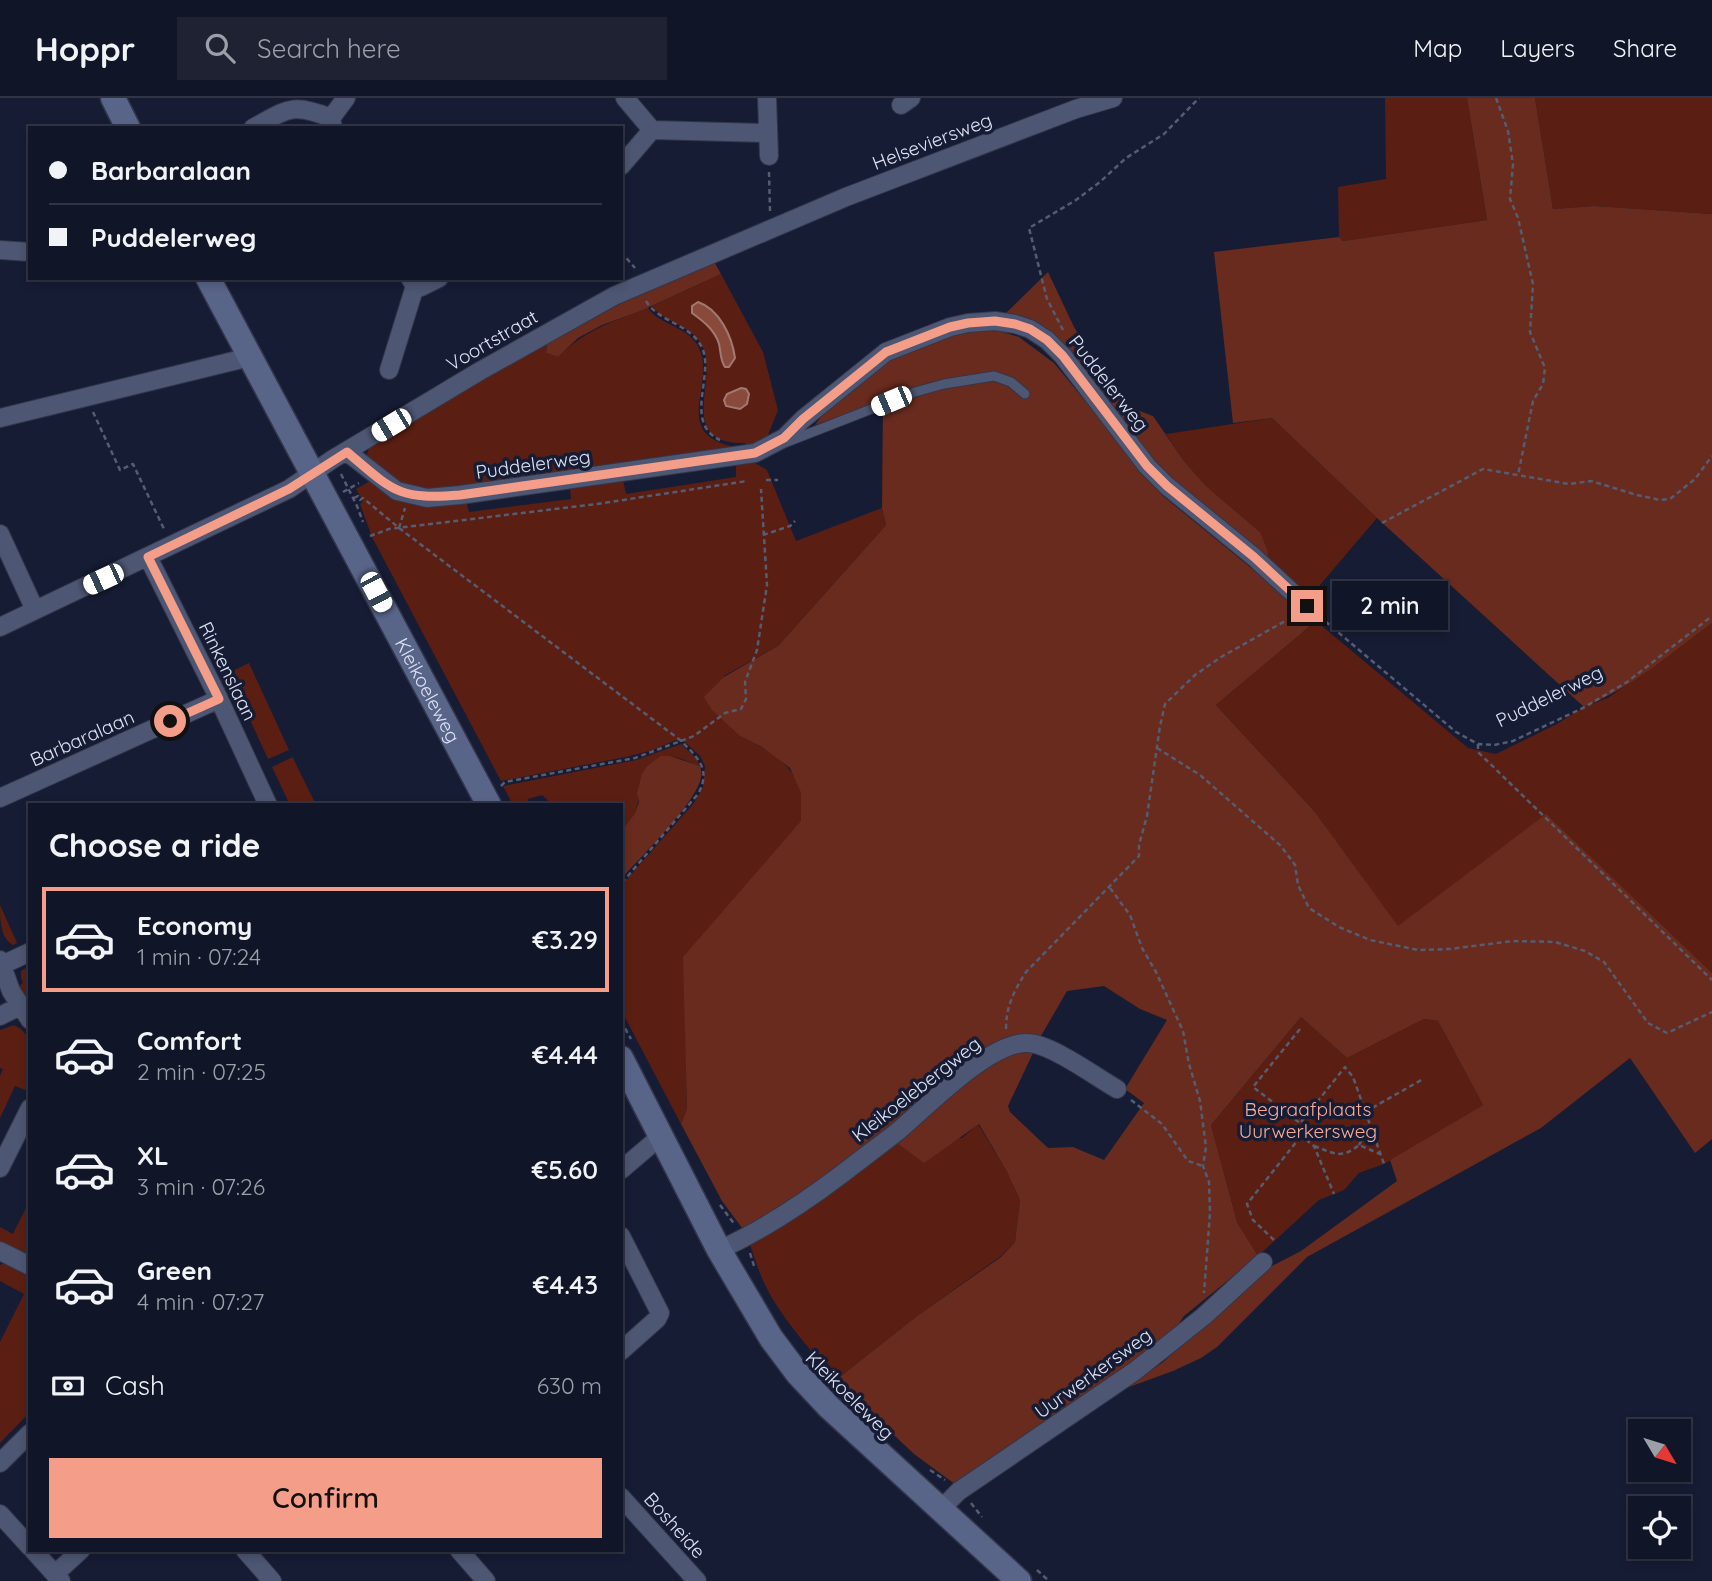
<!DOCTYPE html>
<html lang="en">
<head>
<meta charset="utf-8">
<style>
  :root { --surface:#101527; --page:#1e2233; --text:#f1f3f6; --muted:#9c9fa7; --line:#303444; --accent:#f49e89 }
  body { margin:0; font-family:Quicksand,sans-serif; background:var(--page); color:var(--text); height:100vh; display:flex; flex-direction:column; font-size:26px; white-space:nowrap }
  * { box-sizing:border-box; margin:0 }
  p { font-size:23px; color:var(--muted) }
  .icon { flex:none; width:38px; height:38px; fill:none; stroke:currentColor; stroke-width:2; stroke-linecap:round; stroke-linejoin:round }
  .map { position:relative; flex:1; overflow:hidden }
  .panel { position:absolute; left:28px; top:705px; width:595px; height:749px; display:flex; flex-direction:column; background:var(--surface); border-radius:0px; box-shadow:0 4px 10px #0003,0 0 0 2px var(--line) }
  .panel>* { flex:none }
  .banner { position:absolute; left:28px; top:28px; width:595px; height:154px; border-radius:0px; box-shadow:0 4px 10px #0003,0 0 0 2px var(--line); display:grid; align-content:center; height:154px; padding:0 21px; background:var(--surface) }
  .needle { width:46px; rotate:128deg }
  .buttons { position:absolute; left:1628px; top:1321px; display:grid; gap:14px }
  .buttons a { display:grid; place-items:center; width:63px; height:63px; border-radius:0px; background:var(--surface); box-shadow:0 4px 10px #0003,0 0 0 2px var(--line); font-size:35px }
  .end { position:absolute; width:32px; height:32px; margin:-16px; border:9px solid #f49e89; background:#111; box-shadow:0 0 0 4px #111 }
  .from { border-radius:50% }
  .bubble { position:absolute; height:49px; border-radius:0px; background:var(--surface); box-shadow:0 4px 10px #0003,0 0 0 2px var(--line); font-size:23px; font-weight:600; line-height:49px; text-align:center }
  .car { position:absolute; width:21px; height:42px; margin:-21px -10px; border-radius:9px; box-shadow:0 0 5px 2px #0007; background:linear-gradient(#fff 24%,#345 0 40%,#fff 0 76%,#345 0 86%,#fff 0) }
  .banner b { display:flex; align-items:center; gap:24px; height:66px; font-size:26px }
  .banner b+b { border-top:2px solid var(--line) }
  .banner i { width:18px; height:18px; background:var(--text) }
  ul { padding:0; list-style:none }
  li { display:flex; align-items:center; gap:21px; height:105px; margin:0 14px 10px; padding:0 7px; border:4px solid transparent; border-radius:0px }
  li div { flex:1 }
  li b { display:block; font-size:26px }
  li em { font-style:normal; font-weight:600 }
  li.current { border-color:var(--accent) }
  li>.icon { width:63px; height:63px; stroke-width:1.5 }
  h2 { padding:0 21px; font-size:32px; line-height:84px }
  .pay { display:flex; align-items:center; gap:18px; height:77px; padding:0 21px; font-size:26px }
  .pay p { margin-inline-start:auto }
  .cta { display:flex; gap:14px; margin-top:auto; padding:14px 21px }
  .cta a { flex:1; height:80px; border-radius:0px; background:var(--accent); color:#111; font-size:28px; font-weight:600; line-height:80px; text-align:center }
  header { display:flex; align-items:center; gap:42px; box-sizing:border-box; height:98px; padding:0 35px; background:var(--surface); border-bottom:2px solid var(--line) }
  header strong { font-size:33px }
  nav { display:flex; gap:38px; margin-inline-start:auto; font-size:24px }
  .search { width:490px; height:63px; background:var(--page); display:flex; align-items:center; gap:18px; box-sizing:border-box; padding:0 24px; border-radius:0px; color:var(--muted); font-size:26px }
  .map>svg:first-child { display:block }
  .green { fill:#5a1f12; fill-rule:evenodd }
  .forest { fill:#682b1e; fill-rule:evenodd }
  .water { fill:#8a4a3b; stroke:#a37872; stroke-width:2 }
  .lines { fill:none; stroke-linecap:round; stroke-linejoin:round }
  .lane-casing { stroke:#33364a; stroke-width:11 }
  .street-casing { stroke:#33364a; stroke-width:20 }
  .secondary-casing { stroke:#33364a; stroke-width:27 }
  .path { stroke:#565c71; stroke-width:2.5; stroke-dasharray:5 3.5; stroke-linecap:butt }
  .lane { stroke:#4d5672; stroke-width:9 }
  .street { stroke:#4d5672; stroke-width:18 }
  .secondary { stroke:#596489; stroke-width:24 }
  .route { stroke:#f49e89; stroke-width:9 }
  .labels { text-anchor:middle; stroke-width:7; stroke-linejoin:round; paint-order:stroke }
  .street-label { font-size:19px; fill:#dde3f4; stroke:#161c34 }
  .park-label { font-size:19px; fill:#faab98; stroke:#161c34 }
</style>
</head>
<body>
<header>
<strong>Hoppr</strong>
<div class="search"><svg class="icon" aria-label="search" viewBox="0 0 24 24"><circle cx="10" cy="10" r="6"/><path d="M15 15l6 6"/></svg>Search here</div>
<nav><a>Map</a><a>Layers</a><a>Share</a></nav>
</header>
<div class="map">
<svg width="1712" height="1483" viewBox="0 0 1712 1483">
  <rect width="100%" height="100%" fill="#161c34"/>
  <!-- green -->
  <path class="green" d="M1385,0H1467L1487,122L1343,143L1339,139L1338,89L1386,81Z
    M1535,0H1712V116L1594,108L1553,111Z
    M721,176L763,254L778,312L766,342L747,348L745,345C674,346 720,281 702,248C691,226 665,226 652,208ZM703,206C721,217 732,239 735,260L729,270C721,260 722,255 718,244C714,231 703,223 692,215L694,210Z
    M648,210C660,228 689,228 699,250C717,288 667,338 740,350L427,394L404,389L366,359L369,350L538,248L547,246L546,255L558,259C587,231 611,224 648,210Z
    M1272,320L1377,420L1308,501L1267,462L1260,434L1206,388L1184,363L1166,336Z
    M750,362L767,372L796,443L882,410L886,427L779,547L724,578L740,638C765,650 794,665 801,695C803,703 801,715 801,724L684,859L687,1011L681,1026L621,912V788L694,705L703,689L705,668L700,658L685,644L676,642L653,652L626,659L501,683L372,439L360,406L363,403L356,391L370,383C407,412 422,407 466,402L469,414L571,401L570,390L623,382L626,396L736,379V364Z
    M1316,523L1468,650L1496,656L1557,626L1584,609L1608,600L1712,525V875L1546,717L1398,829L1315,714L1216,607Z
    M249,565L289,652L268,661L234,587L222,592L216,581Z
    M681,646L696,660L700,668C676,660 669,652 648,667L635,715L621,733V707H553L542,697L528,701V707H513L503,688L636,662Z
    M293,659V660L316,707H290L272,669Z
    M0,807L17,845L13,847C0,840 0,821 0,807Z
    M30,867V907L19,888L23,885L21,880V873Z
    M1301,919L1347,960L1424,921L1438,923L1483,1007L1384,1066L1359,1075L1344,1092L1319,1102L1258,1158L1237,1124L1211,1027Z
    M14,927L21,931L30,941V990L28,993L15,988L0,1020V978L3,971L0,970V932Z
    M978,1026L1007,1074L1020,1102L1015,1144L1001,1158L917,1218L836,1282C811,1252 777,1216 762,1180C755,1165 752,1149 745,1134L893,1042L962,1040Z
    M30,1102V1158H26L0,1145V1129L13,1136Z
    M7,1164L30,1175V1314L0,1345V1244L24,1196L0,1183V1167Z"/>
  <!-- forest -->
  <path class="forest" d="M1467,0H1535L1553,111L1594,108L1712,116V525C1671,555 1631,590 1584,609L1377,420L1272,320L1233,325L1214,154L1339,139L1343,143L1487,122Z
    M712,160L721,176L643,212L602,227L578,240L558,259L546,255L547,246L614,205Z
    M1048,174L1074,229L1101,273L1125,302L1137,312L1153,318L1184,363L1206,388L1260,434L1268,454L1267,462L1164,375L1070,254L1004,217Z
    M990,230L1019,239L1054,265L1163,398L1316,523L1216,607L1315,714L1398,828L1546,716L1712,875V1041L1695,1055L1630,960L1541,1030L1307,1159L1217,1249L1201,1260L1173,1273L1121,1292L1162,1265L1266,1171L1301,1153L1397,1083L1390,1062L1483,1007L1438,923L1424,921L1347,960L1301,919L1211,1027L1237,1124L1258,1158L1184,1218L1171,1237L959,1389L914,1356L836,1282L917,1218L1001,1159L1015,1144L1020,1102L1007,1074L979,1026L924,1065L893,1042L745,1134L722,1103L681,1026L687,1011L683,859L801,723V695L790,670L762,649L740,638L712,612L704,599L724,579L779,547L886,427L882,410L883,303L815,327C844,287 895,252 942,238C957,233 975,232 990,230ZM1104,888L1140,911L1167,922L1125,991L1144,1005L1104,1062L1073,1049L1048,1050L1010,1014L1008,1008L1041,938L1067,893Z
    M661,658H670L700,668C701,672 702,676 701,679C698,703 639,761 621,781V733L635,715L639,704L637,695L642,676L648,667Z"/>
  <!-- water -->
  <path class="water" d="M698,204C719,211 732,238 735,260L729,269H725C720,262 721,254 719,246C715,232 703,223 692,215V208Z
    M741,290L746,291L749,296L747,306L740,311L726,308L724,302L727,296Z"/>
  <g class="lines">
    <!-- lane casing -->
    <g class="lane-casing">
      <path id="lane" d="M787,344L915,294L944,286L994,278L1011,284L1025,296"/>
    </g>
    <!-- street casing -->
    <g class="street-casing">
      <path id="street" d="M625,0L652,32L768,35
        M767,0L769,58
        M901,7L911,0
        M253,30C288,11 292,4 331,20
        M333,30L331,20L346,0
        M621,68L652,32
        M0,152L30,154
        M415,188L421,189L439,180
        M389,272L415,188L410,180
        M0,320L250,259
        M347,354L397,393L427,400L460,397L755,355L784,340L803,321L886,254L950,229L968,225L995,223L1015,226L1030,231L1047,242L1063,258L1147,368L1167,388L1254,459L1307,508
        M0,436L35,512
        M148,459L219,601L268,707
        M0,529L289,391L333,361L480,273L614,198L846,99L1076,11L1113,0
        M0,700L219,601
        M0,862L11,893L30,922
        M2,867L30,854
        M0,918L20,908
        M0,1070L30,1010
        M621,1072L661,1038
        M621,1138L660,1215L657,1221L621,1253
        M719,1152C761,1133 805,1104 842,1076C860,1062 879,1048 897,1034C927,1009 989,944 1027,945C1050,945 1096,979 1117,991
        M0,1153L30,1168
        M0,1365L30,1335
        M621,1399L697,1483
        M941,1411L959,1393L1135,1273L1204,1218L1263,1164
        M0,1416L30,1449
        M33,1452L61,1483
        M245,1452L272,1483
        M459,1452L486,1483
        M55,1476L81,1452"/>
    </g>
    <!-- secondary casing -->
    <g class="secondary-casing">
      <g id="secondary">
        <path d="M113,0L128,30"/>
        <path id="s1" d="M208,180L489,707"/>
        <path d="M621,960L719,1152L771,1240L798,1276L829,1309L1019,1483"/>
      </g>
    </g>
    <!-- path -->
    <path class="path" d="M1496,0L1508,33L1513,66L1510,101L1518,120L1533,186L1530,234L1545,270L1543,286L1533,303L1518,377
      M769,74L770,113
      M621,154L635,170
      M646,203C659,225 693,226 703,252C713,280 684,325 720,342
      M1063,232L1047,201L1029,130L1076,102L1100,84L1126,60L1164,36L1199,0
      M93,314L120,372L133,366L164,431
      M341,376L357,408L363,424
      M766,382H778
      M343,394L359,385
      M354,400L358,398L360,402L363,400L399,430L680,642C697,659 712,671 698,696L621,786
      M1382,425L1483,371L1569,386L1591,383L1637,397L1660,402L1670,401L1695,381L1712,358
      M399,430L405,410
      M763,437L790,428L795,423
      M370,438L389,431L597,406L747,383
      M1319,518L1456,634L1478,646L1494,647L1513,643L1583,610L1627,584L1712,518
      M1478,646V654L1712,882
      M1157,650L1200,677L1281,748L1295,767L1298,787L1309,810L1339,829L1370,842L1418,852L1450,851L1513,843L1555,844L1585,853L1604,864L1648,925L1667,935L1712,914
      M501,688L505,684L635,660L694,638L725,615L741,611L746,601L745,584L757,552L767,487L761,391
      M1110,790L1130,817L1142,850L1156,874L1183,933L1189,966L1200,1003L1206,1049L1203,1068L1209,1084L1210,1115L1204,1195
      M621,923L631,941
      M1006,931C1006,908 1014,893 1026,874L1139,758V747L1147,718L1160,628L1165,606L1195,577L1221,559L1294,518
      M1300,931L1253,989L1300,1025L1301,1038L1314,1048L1334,1096
      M1131,1002L1162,1026L1188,1063L1203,1068
      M1365,1014L1423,981
      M1301,1024L1345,969L1353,979L1384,1066
      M1359,1047L1370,1026
      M1314,1048C1334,1055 1341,1062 1359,1047L1380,1056
      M720,1107L735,1127
      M1274,1142L1253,1122L1247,1106L1301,1038
      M750,1155L754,1168
      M930,1372L945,1382
      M971,1405L982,1419
      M1037,1472L1049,1483"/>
    <!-- lane -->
    <use href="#lane" class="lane"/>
    <!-- street -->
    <use href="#street" class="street"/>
    <!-- secondary -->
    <use href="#secondary" class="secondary"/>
  </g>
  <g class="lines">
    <!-- route -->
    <path class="route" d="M170,623L219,601L148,459L289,391L347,354C393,393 398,402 460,397L755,355L784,340L803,321L886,254L950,229L968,225L995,223L1015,226L1030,231L1047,242L1063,258L1147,368L1167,388L1254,459L1307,508"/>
  </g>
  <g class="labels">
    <!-- street labels -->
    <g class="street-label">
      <text transform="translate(932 43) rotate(-21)" y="7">Helseviersweg</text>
      <text transform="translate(492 242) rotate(-30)" y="7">Voortstraat</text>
      <text transform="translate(1109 285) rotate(52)" y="7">Puddelerweg</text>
      <text transform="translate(533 366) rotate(-8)" y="7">Puddelerweg</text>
      <text transform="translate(228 573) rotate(64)" y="7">Rinkenslaan</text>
      <text dy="7" stroke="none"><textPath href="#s1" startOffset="467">Kleikoeleweg</textPath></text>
      <text transform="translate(1549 598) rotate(-26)" y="7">Puddelerweg</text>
      <text transform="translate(82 640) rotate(-24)" y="7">Barbaralaan</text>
      <text transform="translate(916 991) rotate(-38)" y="7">Kleikoelebergweg</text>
      <text transform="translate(1093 1275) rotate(-36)" y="7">Uurwerkersweg</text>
      <text transform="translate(850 1297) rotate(45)" y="7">Kleikoeleweg</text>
      <text transform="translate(675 1427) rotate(48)" y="7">Bosheide</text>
    </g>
    <!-- park labels -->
    <g class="park-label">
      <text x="1308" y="1018">Begraafplaats<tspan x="1308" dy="22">Uurwerkersweg</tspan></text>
    </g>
  </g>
</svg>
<div class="buttons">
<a><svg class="needle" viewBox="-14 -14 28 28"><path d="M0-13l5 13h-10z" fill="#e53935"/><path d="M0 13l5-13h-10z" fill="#9c9fa7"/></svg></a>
<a><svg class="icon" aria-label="locate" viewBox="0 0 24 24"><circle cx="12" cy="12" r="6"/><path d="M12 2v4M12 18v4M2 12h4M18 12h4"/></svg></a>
</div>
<i class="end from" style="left:170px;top:623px"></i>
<i class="end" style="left:1307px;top:508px"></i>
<div class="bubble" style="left:1332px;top:483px;width:116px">2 min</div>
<i class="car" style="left:891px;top:303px;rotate:247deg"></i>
<i class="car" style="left:391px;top:327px;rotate:239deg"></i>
<i class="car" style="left:103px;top:481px;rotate:245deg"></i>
<i class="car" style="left:376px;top:494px;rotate:152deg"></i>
<div class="banner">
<b><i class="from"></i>Barbaralaan</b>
<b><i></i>Puddelerweg</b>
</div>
<section class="panel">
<h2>Choose a ride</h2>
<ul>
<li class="current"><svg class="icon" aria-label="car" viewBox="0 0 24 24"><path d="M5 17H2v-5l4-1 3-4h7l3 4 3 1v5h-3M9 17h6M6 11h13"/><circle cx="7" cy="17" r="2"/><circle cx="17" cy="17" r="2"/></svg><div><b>Economy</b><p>1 min · 07:24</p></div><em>€3.29</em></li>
<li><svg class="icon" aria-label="car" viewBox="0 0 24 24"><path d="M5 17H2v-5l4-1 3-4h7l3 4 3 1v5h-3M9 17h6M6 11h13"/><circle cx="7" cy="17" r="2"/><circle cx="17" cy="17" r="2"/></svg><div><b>Comfort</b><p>2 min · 07:25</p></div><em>€4.44</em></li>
<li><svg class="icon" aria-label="car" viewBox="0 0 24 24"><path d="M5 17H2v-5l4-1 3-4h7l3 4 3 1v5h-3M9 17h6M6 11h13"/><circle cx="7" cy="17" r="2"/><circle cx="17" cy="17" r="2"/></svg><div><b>XL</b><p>3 min · 07:26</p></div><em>€5.60</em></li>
<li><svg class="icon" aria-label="car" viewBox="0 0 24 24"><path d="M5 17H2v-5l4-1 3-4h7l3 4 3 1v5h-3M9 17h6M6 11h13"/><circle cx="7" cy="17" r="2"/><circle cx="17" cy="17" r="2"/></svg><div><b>Green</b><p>4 min · 07:27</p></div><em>€4.43</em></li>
</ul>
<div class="pay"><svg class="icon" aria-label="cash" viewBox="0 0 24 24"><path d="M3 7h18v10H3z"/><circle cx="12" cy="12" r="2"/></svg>Cash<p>630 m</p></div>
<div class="cta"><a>Confirm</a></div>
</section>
</div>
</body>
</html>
